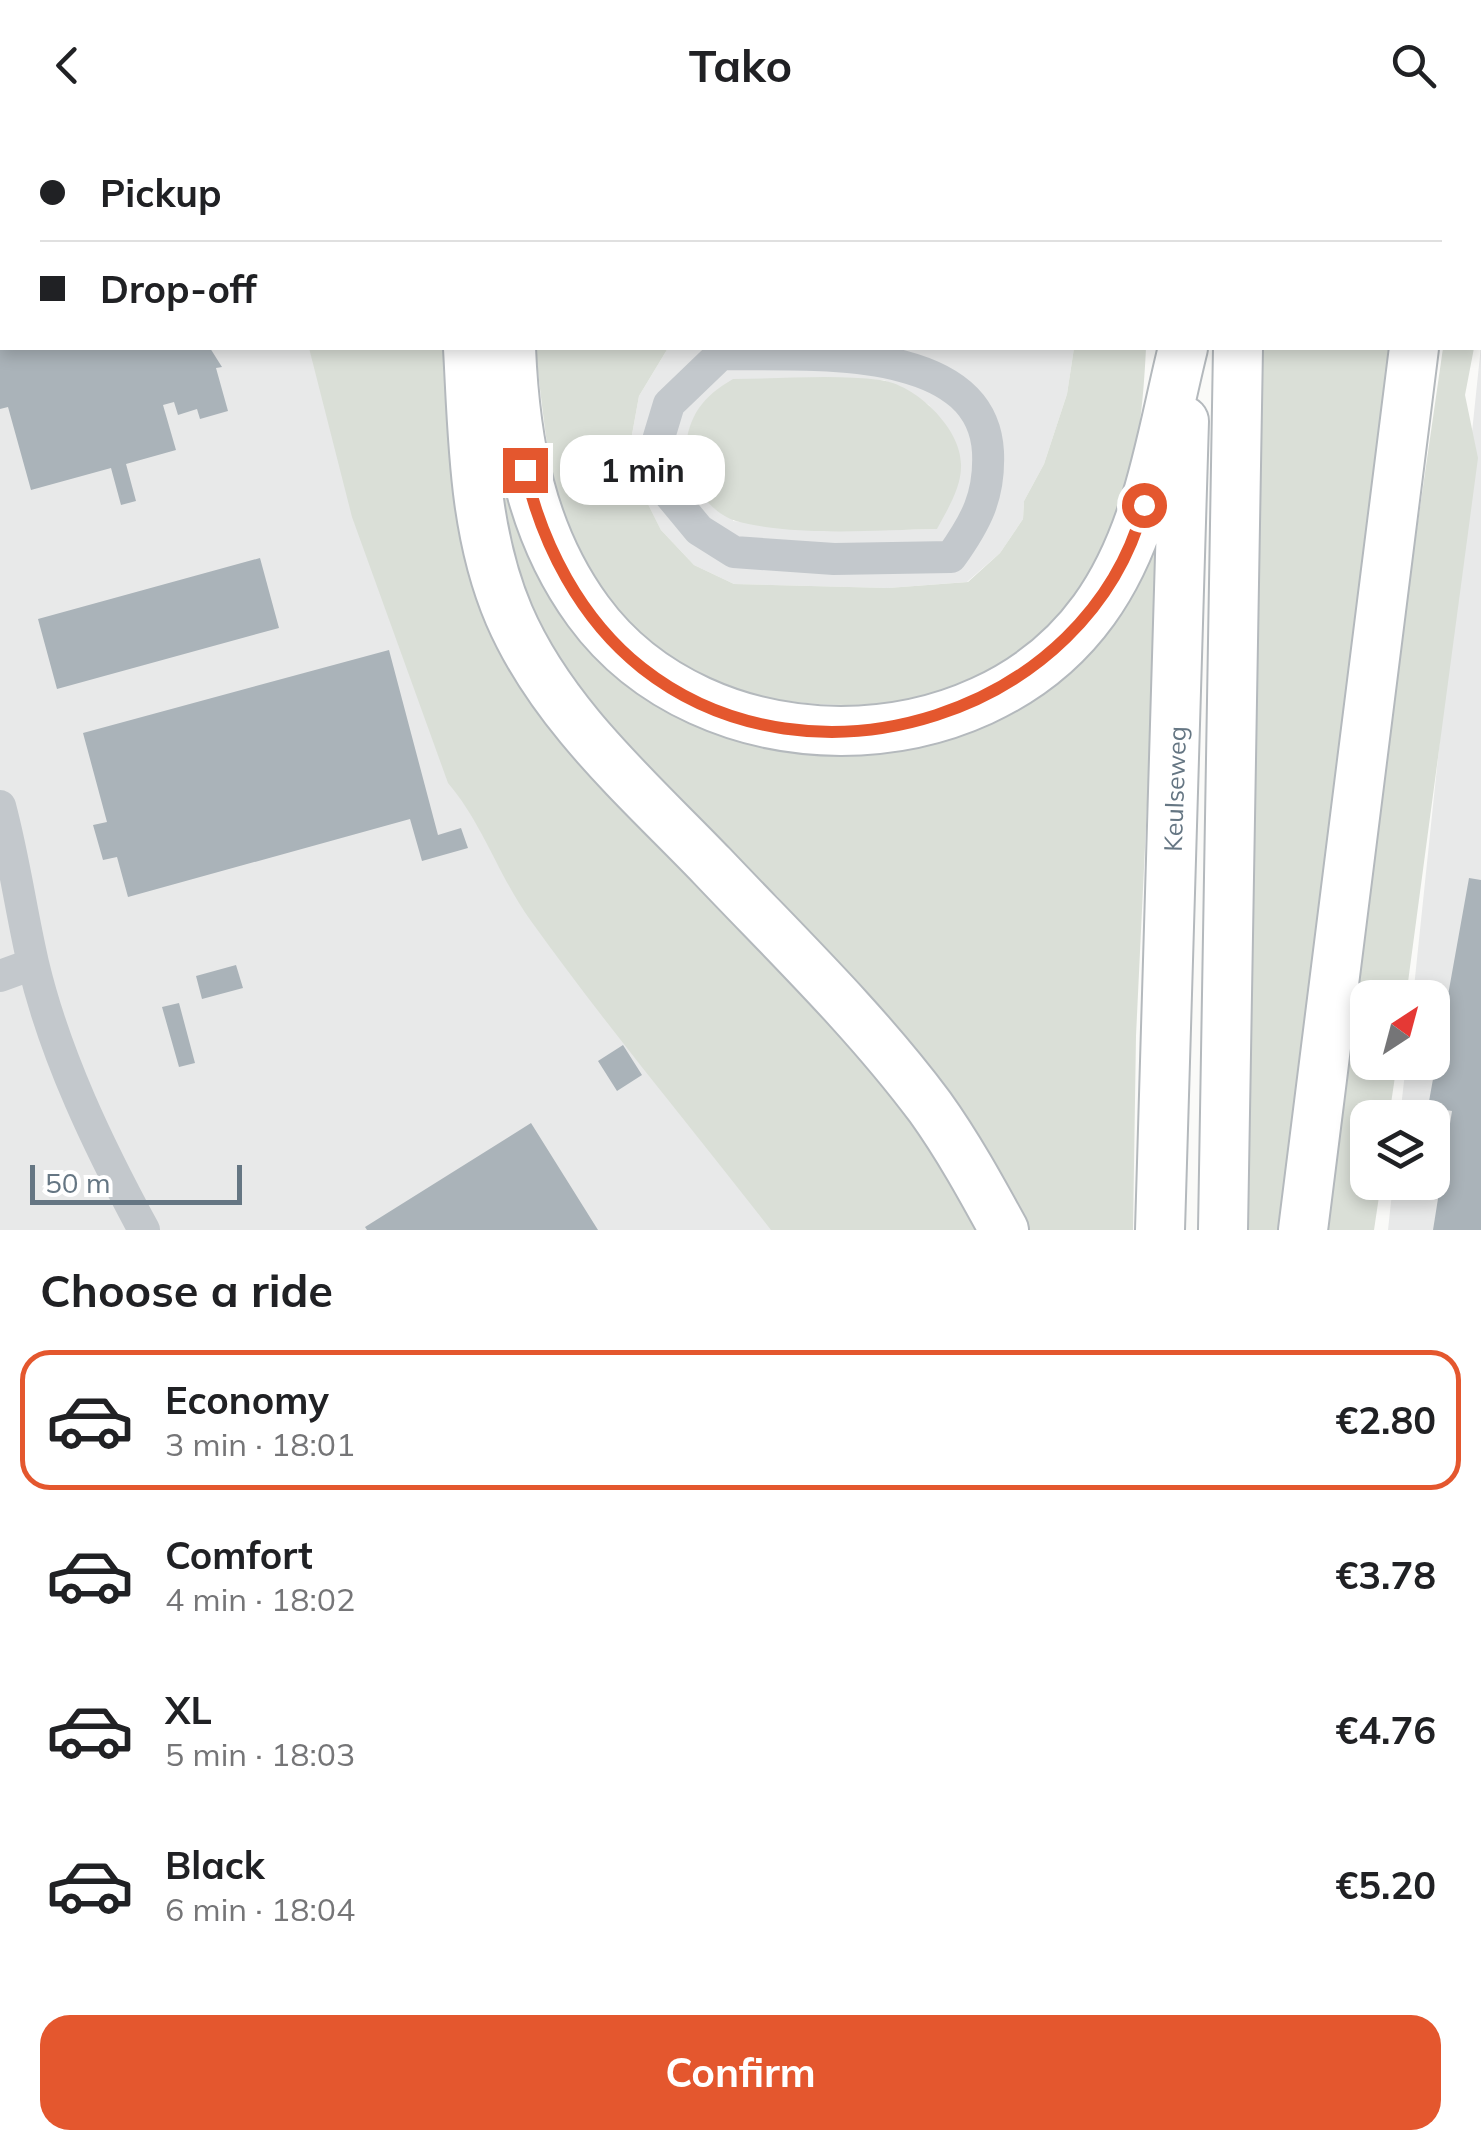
<!DOCTYPE html>
<html lang="en">
<head>
<meta charset="utf-8">
<style>
  :root { --surface:#fff; --page:#f6f6f6; --text:#202124; --muted:#757577; --line:#e0e0e0; --accent:#e4572e }
  body { margin:0; font-family:Mulish,sans-serif; background:var(--page); color:var(--text); height:100vh; display:flex; flex-direction:column; font-size:38px; white-space:nowrap }
  * { box-sizing:border-box; margin:0 }
  p { font-size:32px; color:var(--muted) }
  .icon { flex:none; width:55px; height:55px; fill:none; stroke:currentColor; stroke-width:2; stroke-linecap:round; stroke-linejoin:round }
  .map { position:relative; height:1100px; overflow:hidden }
  .details { display:flex; flex-direction:column; background:var(--surface); flex:1 }
  .details>* { flex:none }
  .banner { position:absolute; left:0px; top:0px; width:1482px; height:220px; box-shadow:0 5px 15px #0003; display:grid; align-content:center; height:220px; padding:0 40px; background:var(--surface) }
  .needle { width:65px; rotate:36deg }
  .buttons { position:absolute; left:1350px; top:850px; display:grid; gap:20px }
  .buttons a { display:grid; place-items:center; width:100px; height:100px; border-radius:20px; background:var(--surface); box-shadow:0 5px 15px #0003; font-size:50px }
  .scale { position:absolute; left:30px; bottom:25px; width:212px; box-sizing:border-box; padding-left:10px; border:5px solid #657683; border-top:0; font-size:28px; line-height:35px; white-space:nowrap; color:#657683; -webkit-text-stroke:8px #fff; paint-order:stroke }
  .end { position:absolute; width:45px; height:45px; margin:-22px; border:12px solid #e4572e; background:#fff; box-shadow:0 0 0 5px #fff }
  .from { border-radius:50% }
  .bubble { position:absolute; height:70px; border-radius:30px; background:var(--surface); box-shadow:0 5px 15px #0003; font-size:32px; font-weight:700; line-height:70px; text-align:center }
  .banner b { display:flex; align-items:center; gap:35px; height:95px; font-size:38px }
  .banner b+b { border-top:2px solid var(--line) }
  .banner i { width:25px; height:25px; background:var(--text) }
  ul { padding:0; list-style:none }
  li { display:flex; align-items:center; gap:30px; height:140px; margin:0 20px 15px; padding:0 20px; border:5px solid transparent; border-radius:30px }
  li div { flex:1 }
  li b { display:block; font-size:38px }
  li em { font-style:normal; font-weight:700 }
  li.active { border-color:var(--accent) }
  li>.icon { width:90px; height:90px; stroke-width:1.5 }
  h2 { padding:0 40px; font-size:45px; line-height:120px }
  .primary-button { display:flex; gap:20px; margin-top:auto; padding:20px 40px }
  .primary-button a { flex:1; height:115px; border-radius:30px; background:var(--accent); color:#fff; font-size:40px; font-weight:700; line-height:115px; text-align:center }
  header { display:flex; justify-content:space-between; align-items:center; height:130px; padding:0 40px; background:var(--surface); font-size:45px; font-weight:700 }
  .map>svg:first-child { display:block }
  .built { fill:#e8e9e9; fill-rule:evenodd }
  .green { fill:#dadfd7 }
  .building { fill:#aab3b9 }
  .lines { fill:none; stroke-linecap:round; stroke-linejoin:round }
  .highway-casing { stroke:#b4b9bd; stroke-width:52 }
  .minor { stroke:#c3c8cc; stroke-width:32 }
  .highway { stroke:#fff; stroke-width:48 }
  .route { stroke:#e4572e; stroke-width:12 }
  .labels { text-anchor:middle; stroke-width:10; stroke-linejoin:round; paint-order:stroke }
  .street-label { font-size:25px; fill:#657683; stroke:#fff }
</style>
</head>
<body>
<header><svg class="icon" aria-label="back" viewBox="0 0 24 24"><path d="M15 5l-7 7 7 7"/></svg>Tako<svg class="icon" aria-label="search" viewBox="0 0 24 24"><circle cx="10" cy="10" r="6"/><path d="M15 15l6 6"/></svg></header>
<div class="map">
<svg width="1481" height="1100" viewBox="0 0 1481 1100">
  <rect width="100%" height="100%" fill="#fafaf8"/>
  <!-- built -->
  <path class="built" d="M0,0H358L2,2V218H382L878,1100H0Z
    M1481,216V1100H1388L1393,1053L1432,1052V988L1400,987L1406,933L1432,932V868L1413,867Z
    M668,218H1074L1067,264L1044,334L1024,371L1023,389L1000,423L967,452L888,458L734,454L694,435L661,400L643,364L631,310L639,266ZM733,249L884,250L929,275L952,305L937,399L833,401L733,391Z"/>
  <!-- green -->
  <path class="green" d="M309,218H457L487,464L882,948L986,1100H771C691,997 607,897 531,791C499,747 483,694 448,653L352,387Z
    M535,218H668L639,266L631,310L643,364L661,400L694,435L734,454L888,458L968,452L1000,423L1023,389L1024,371L1044,334L1067,264L1074,218H1146C1142,302 1132,383 1083,454C1054,496 1003,540 955,558C876,588 732,578 662,529C647,518 634,498 621,484C610,472 595,459 586,445C549,378 545,292 535,218Z
    M1260,218H1389L1365,477L1286,1100H1240Z
    M1443,218H1474L1465,265L1478,328L1406,867L1368,868V932L1397,933L1389,987L1368,988V1052L1381,1053L1374,1100H1316Z
    M733,249C781,249 833,244 880,250C915,254 961,298 961,334C962,357 947,380 937,399C877,400 794,407 736,391C711,384 682,347 685,321C689,285 702,267 733,249Z
    M502,283L657,567L958,592L1160,402L1136,906L1133,1100H1024L853,850L777,766L622,623L533,499L492,358Z"/>
  <!-- building -->
  <path class="building" d="M0,218H210L222,237L216,238L228,281L200,289L197,279L178,285L174,272L163,275L176,320L126,334L136,371L121,375L111,338L31,360L8,277L0,279Z
    M260,428L279,498L57,559L38,489Z
    M389,520L438,705L461,698L468,718L422,731L410,689L128,767L117,727L103,730L93,695L107,692L83,603Z
    M1469,748L1481,750V1100H1433L1452,981L1428,977Z
    M236,835L243,858L202,869L196,846Z
    M179,873L195,933L179,937L162,877Z
    M623,915L642,945L617,961L598,931Z
    M531,993L598,1100H367L365,1097Z"/>
  <g class="lines">
    <!-- highway casing -->
    <g class="highway-casing">
      <path id="highway" d="M467,0V2
        M1184,0V2
        M1234,0V2
        M1425,0L1426,2
        M520,2V0
        M1461,2L1462,0
        M468,218C473,307 473,401 509,485C552,585 638,659 712,736C787,815 865,890 930,977C958,1016 981,1058 1004,1100
        M511,218C515,312 531,403 588,481C704,640 977,642 1094,480C1149,404 1161,306 1183,218
        M1160,1100L1184,291
        M1223,1100L1238,218
        M1303,1100L1414,218"/>
    </g>
    <!-- minor -->
    <path class="minor" d="M863,2V0
      M721,224C801,226 982,210 988,322C990,366 976,392 951,427L834,429L734,422L699,400L670,365L656,317L669,274Z
      M0,676C14,728 21,781 33,833C55,926 99,1017 144,1100
      M0,846L33,834"/>
    <!-- highway -->
    <use href="#highway" class="highway"/>
  </g>
  <g class="lines">
    <!-- route -->
    <path class="route" d="M525,340C542,414 580,489 642,538C812,672 1089,584 1144,375"/>
  </g>
  <g class="labels">
    <!-- street labels -->
    <g class="street-label">
      <text transform="translate(1175 659) rotate(-88)" y="9">Keulseweg</text>
    </g>
  </g>
</svg>
<div class="buttons">
<a><svg class="needle" viewBox="-14 -14 28 28"><path d="M0-13l5 13h-10z" fill="#e53935"/><path d="M0 13l5-13h-10z" fill="#757577"/></svg></a>
<a><svg class="icon" aria-label="layers" viewBox="0 0 24 24"><path d="M12 4l9 5-9 5-9-5zM3 14l9 5 9-5"/></svg></a>
</div>
<div class="scale">50 m</div>
<i class="end from" style="left:1144px;top:375px"></i>
<i class="end" style="left:525px;top:340px"></i>
<div class="bubble" style="left:560px;top:305px;width:165px">1 min</div>
<div class="banner">
<b><i class="from"></i>Pickup</b>
<b><i></i>Drop-off</b>
</div>
</div>
<section class="details">
<h2>Choose a ride</h2>
<ul>
<li class="active"><svg class="icon" aria-label="car" viewBox="0 0 24 24"><path d="M5 17H2v-5l4-1 3-4h7l3 4 3 1v5h-3M9 17h6M6 11h13"/><circle cx="7" cy="17" r="2"/><circle cx="17" cy="17" r="2"/></svg><div><b>Economy</b><p>3 min · 18:01</p></div><em>€2.80</em></li>
<li><svg class="icon" aria-label="car" viewBox="0 0 24 24"><path d="M5 17H2v-5l4-1 3-4h7l3 4 3 1v5h-3M9 17h6M6 11h13"/><circle cx="7" cy="17" r="2"/><circle cx="17" cy="17" r="2"/></svg><div><b>Comfort</b><p>4 min · 18:02</p></div><em>€3.78</em></li>
<li><svg class="icon" aria-label="car" viewBox="0 0 24 24"><path d="M5 17H2v-5l4-1 3-4h7l3 4 3 1v5h-3M9 17h6M6 11h13"/><circle cx="7" cy="17" r="2"/><circle cx="17" cy="17" r="2"/></svg><div><b>XL</b><p>5 min · 18:03</p></div><em>€4.76</em></li>
<li><svg class="icon" aria-label="car" viewBox="0 0 24 24"><path d="M5 17H2v-5l4-1 3-4h7l3 4 3 1v5h-3M9 17h6M6 11h13"/><circle cx="7" cy="17" r="2"/><circle cx="17" cy="17" r="2"/></svg><div><b>Black</b><p>6 min · 18:04</p></div><em>€5.20</em></li>
</ul>
<div class="primary-button"><a>Confirm</a></div>
</section>
</body>
</html>
